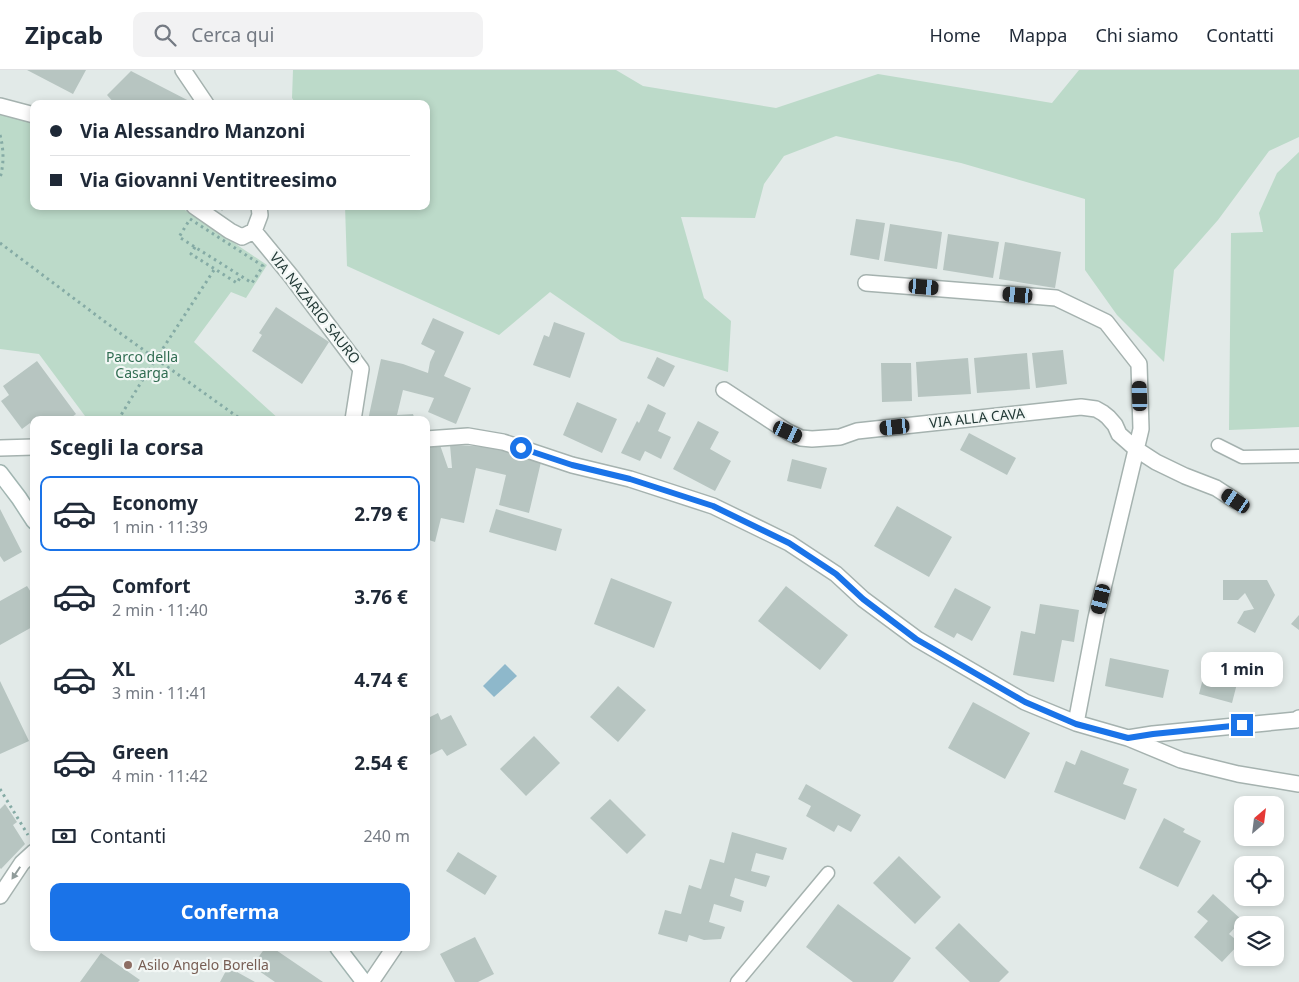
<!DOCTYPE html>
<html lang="it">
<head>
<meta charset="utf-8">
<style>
  :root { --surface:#fff; --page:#f2f2f3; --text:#1f2937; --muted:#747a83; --line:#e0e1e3; --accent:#1a73e8 }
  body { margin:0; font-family:"Noto Sans",sans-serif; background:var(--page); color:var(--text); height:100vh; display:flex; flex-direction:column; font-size:19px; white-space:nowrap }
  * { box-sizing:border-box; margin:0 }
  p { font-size:16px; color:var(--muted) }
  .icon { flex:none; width:28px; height:28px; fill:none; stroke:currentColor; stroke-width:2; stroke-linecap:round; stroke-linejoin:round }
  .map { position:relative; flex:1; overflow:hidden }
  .panel { position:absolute; left:30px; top:346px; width:400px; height:535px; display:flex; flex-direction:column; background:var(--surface); border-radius:10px; box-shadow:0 2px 8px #0003 }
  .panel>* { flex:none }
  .guide { position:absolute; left:30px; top:30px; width:400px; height:110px; border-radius:10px; box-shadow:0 2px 8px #0003; display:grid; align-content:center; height:110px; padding:0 20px; background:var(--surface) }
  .needle { width:32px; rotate:28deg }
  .controls { position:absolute; left:1234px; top:726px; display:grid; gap:10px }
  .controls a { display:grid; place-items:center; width:50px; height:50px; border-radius:10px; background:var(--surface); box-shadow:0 2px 8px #0003; font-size:25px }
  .end { position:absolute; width:22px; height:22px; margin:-11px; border:6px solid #1a73e8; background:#fff; box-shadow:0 0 0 2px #fff }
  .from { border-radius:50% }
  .bubble { position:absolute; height:35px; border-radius:10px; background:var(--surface); box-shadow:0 2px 8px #0003; font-size:16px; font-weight:700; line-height:35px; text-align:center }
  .car { position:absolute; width:15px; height:30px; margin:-15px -8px; border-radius:6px; box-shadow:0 0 4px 1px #0007; background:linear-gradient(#222 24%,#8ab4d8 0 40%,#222 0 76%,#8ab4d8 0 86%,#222 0) }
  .guide b { display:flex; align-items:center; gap:18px; height:48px; font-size:19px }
  .guide b+b { border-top:1px solid var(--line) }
  .guide i { width:12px; height:12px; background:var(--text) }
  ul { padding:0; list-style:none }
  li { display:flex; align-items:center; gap:15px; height:75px; margin:0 10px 8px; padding:0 10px; border:2px solid transparent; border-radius:10px }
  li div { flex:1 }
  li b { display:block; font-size:19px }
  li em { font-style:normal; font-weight:700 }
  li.active { border-color:var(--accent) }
  li>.icon { width:45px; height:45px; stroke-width:1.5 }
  h2 { padding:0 20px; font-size:22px; line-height:60px }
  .pay { display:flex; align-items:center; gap:12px; height:55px; padding:0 20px; font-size:19px }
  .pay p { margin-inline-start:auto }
  .action { display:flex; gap:10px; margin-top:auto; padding:10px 20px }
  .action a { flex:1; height:58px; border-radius:10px; background:var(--accent); color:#fff; font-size:20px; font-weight:700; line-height:58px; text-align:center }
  header { display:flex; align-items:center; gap:30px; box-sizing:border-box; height:70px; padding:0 25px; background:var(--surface); border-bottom:1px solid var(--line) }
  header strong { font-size:24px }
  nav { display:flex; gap:28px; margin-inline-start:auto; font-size:18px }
  .search { width:350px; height:45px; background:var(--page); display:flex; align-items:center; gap:12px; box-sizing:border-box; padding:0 18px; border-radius:10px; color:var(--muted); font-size:19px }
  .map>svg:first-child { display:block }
  .green { fill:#bcdac9 }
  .water { fill:#8eb8cb }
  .building { fill:#b7c5c1 }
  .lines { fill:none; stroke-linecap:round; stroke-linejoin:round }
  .lane-casing { stroke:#a5b2af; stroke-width:15 }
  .street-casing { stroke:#a5b2af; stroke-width:18 }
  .secondary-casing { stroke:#a1b5b1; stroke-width:18 }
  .path { stroke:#85aba5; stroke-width:3; stroke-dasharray:2.5 4; stroke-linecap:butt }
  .lane { stroke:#fff; stroke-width:12 }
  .street { stroke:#fff; stroke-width:15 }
  .secondary { stroke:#fff; stroke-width:15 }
  .oneway { fill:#919c9b }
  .route { stroke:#1a73e8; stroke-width:6 }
  .education-dot { fill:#8d6e63; stroke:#f2f7f5; stroke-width:2 }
  .labels { text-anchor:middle; stroke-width:4.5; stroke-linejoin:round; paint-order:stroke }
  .street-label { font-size:14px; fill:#233a37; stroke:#f2f7f5 }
  .park-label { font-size:14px; fill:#316d52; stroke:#f2f7f5 }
  .education-label { font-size:14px; fill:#785e54; stroke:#f2f7f5; text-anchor:start }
</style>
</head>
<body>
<header>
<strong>Zipcab</strong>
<div class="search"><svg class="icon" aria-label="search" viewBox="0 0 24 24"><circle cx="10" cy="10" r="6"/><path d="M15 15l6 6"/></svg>Cerca qui</div>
<nav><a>Home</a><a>Mappa</a><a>Chi siamo</a><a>Contatti</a></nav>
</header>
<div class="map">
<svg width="1299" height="912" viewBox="0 0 1299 912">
  <rect width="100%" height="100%" fill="#e2eae8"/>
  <!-- green -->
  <path class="green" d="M293,0H616L643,16L776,38L878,4L1052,33L1079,0H1299V67L1269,81L1218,150L1174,200L1164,292L1117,245L1085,200V129L961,93L836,66L784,86L764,114L755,148L681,147L704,228L731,251L728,302L621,271L550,222L499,265L347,196L345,136H426V34H296L292,28Z
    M0,42L34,54V136H179L267,195L246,228L231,222L194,272L280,350H83L85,346L39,284L0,279Z
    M1299,82V357L1229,360L1231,163L1263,162L1259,143L1277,103Z"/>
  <!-- water -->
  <path class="water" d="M505,594L517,606L494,627L483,616Z"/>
  <!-- building -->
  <path class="building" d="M27,0H86L73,24Z
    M131,1L195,34H115L107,25Z
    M217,136H227L222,141Z
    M856,149L885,153L879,190L850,185Z
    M890,154L942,162L937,199L884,191Z
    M948,164L999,172L993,208L943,200Z
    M1005,172L1061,182L1055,218L999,209Z
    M276,237L329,272L302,314L252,281L262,265L259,263Z
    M433,248L464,262L444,306L471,318L456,354L428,342L434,328L403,320L397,345L413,344L415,350H368L381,289L403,294L428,303L430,292L435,281L421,274Z
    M554,252L585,263L570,308L533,295L544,265L549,267Z
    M1063,280L1067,314L1036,318L1032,283Z
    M1027,283L1030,319L977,323L974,288Z
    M657,287L675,296L664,317L647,308Z
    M968,288L971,324L918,327L916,292Z
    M37,291L76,344L68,350H34V358L30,353L22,359L1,331L9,325L3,316Z
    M881,293H911L912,331L882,332Z
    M577,332L617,349L602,383L563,365Z
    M648,334L666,343L658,361L671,367L661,389L645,381L640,391L621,383L637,351L639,353Z
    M698,351L719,362L710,379L731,391L715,421L673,399Z
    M969,363L1016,388L1007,405L960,380Z
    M440,375L448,398H452L450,375L493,377L541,392L529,443L499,435L506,405L476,398L464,453L441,448L435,472L426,469V376Z
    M792,389L827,398L821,419L787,411Z
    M897,436L952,467L929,507L874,476Z
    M0,439L22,482L4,492L0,486Z
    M496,439L562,459L556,481L489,462Z
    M611,508L672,532L654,578L594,554Z
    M1223,510H1267L1275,525L1255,563L1237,553L1244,541L1254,539L1245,523L1238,530H1223Z
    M27,516L34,527V556L0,575V531Z
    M786,516L848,565L820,600L758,551Z
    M955,518L991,537L972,571L957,563L954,568L934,557Z
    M1040,534L1079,540L1074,572L1062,570L1054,612L1013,605L1021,561L1035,564Z
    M1299,545V560L1291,554Z
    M1110,588L1169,600L1163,628L1105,616Z
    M1207,593L1240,602L1232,633L1199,624Z
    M0,611L29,671L0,684Z
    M618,616L646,640L618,672L590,647Z
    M973,632L1030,663L1005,709L948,678Z
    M438,643L441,650L451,645L467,675L447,686L442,679L426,687V649Z
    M534,666L560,693L526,726L500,699Z
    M1081,680L1129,699L1123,714L1137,719L1125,750L1054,722L1066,691L1075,695Z
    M806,714L861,745L851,762L838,755L834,762L806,746L811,736L798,729Z
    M610,729L646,765L627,784L590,748Z
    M5,734L17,752L13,755L25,774L1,799L0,798V739Z
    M1164,748L1185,759L1183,762L1201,771L1178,817L1139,798Z
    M732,762L787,778L783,790L756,783L751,801L770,806L766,817L735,808L730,826L744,831L741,842L714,834L709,852L725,857L721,869L704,870L689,865L687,872L658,864L665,840L681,844L689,815L701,819L710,789L724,793Z
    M458,782L497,806L485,825L446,801Z
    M899,786L941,827L915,854L873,813Z
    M1213,824L1242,850L1229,864L1240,873L1222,892L1194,867L1208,851L1197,842Z
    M838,834L911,888L893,912H853L806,877Z
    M959,853L1009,902L999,912H970L935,878Z
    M475,867L494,904L478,912H455L440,884Z
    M265,878H273L323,912H275L252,896Z
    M101,883L140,910L138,912H80Z
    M228,897L255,912H220Z"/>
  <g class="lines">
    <!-- lane casing -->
    <g class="lane-casing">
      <path id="lane" d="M1218,375L1242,387L1299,386
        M737,912L828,803"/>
    </g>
    <!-- street casing -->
    <g class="street-casing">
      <path id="street" d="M183,0L206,34
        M0,36L34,45
        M194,136L230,161L242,167L254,161
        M254,161L291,206L361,299L353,350
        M254,161L260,145L259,136
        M866,213L1056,228L1106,252L1139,294L1141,359L1096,548L1076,653
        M724,320L788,362L801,368L812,369L840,367L857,361L1081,337L1096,339L1103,343L1108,347L1115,355L1119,364L1136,379L1156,392L1185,406L1216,418L1236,431
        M426,369L468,366L503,372L572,395L630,409L713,436L789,473L836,504L863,529L917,569L1025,632L1076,653L1128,668L1181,690L1238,704L1299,714
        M0,378L34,377
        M1128,668L1153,664L1296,650L1299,648
        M0,826L22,793L34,782
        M371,912L394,878"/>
    </g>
    <!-- secondary casing -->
    <g class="secondary-casing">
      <path id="secondary" d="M0,403L19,428L34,451
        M338,878L364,912"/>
    </g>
    <!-- path -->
    <path class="path" d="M0,65C4,80 4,94 0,108
      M190,149L263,196L252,213L179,167Z
      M0,173L124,266L242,350
      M195,177L191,184L237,213L241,206
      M118,350L145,306L214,200
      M0,719L28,765"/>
    <!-- lane -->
    <use href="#lane" class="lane"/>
    <!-- street -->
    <use href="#street" class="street"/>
    <!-- secondary -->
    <use href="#secondary" class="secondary"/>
  </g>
  <!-- one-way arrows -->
  <defs><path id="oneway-solid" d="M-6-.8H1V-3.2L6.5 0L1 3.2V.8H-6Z" transform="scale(1.25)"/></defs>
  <use class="oneway" href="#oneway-solid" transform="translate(16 803) rotate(124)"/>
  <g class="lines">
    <!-- route -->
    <path class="route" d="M521,378L572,395L630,409L713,436L789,473L836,504L863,529L916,569L1025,632L1076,654L1128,668L1153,664L1242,655"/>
  </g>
  <!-- markers -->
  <circle class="education-dot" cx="128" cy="895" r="5"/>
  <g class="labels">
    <!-- street labels -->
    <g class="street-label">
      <text transform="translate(315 238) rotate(52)" y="5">VIA NAZARIO SAURO</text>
      <text transform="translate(977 348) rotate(-6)" y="5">VIA ALLA CAVA</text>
    </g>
    <!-- park labels -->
    <g class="park-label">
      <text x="142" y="292">Parco della<tspan x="142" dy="16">Casarga</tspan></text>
    </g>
    <!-- education labels -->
    <g class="education-label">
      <text x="138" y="900">Asilo Angelo Borella</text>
    </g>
  </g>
</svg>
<div class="controls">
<a><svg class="needle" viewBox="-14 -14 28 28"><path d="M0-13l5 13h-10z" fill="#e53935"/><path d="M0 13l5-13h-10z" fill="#747a83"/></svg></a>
<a><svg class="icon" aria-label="locate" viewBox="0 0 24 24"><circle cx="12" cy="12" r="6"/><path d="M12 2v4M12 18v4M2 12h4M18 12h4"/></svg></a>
<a><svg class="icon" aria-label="layers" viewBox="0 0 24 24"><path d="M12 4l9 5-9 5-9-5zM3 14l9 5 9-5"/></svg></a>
</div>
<i class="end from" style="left:521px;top:378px"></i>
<i class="end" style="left:1242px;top:655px"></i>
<div class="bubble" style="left:1201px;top:582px;width:82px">1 min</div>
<i class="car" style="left:924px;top:217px;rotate:95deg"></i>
<i class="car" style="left:1018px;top:225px;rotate:275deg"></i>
<i class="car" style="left:1140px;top:326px;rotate:358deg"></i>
<i class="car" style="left:895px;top:357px;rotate:264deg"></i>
<i class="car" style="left:788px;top:362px;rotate:115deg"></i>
<i class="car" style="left:1236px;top:431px;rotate:304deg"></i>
<i class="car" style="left:1101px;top:529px;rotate:194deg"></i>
<div class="guide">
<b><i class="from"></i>Via Alessandro Manzoni</b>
<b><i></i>Via Giovanni Ventitreesimo</b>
</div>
<section class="panel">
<h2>Scegli la corsa</h2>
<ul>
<li class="active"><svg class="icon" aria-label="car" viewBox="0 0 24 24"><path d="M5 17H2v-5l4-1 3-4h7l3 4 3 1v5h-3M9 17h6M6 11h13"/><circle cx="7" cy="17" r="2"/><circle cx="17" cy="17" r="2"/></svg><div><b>Economy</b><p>1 min · 11:39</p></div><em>2.79 €</em></li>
<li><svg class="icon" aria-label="car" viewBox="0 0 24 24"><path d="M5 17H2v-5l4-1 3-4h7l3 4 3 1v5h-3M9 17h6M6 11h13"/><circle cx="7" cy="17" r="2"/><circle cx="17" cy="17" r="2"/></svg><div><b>Comfort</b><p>2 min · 11:40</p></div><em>3.76 €</em></li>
<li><svg class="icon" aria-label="car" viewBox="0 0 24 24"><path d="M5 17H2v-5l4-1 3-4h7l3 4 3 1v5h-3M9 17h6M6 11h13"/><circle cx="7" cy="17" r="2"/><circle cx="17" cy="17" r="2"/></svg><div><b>XL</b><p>3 min · 11:41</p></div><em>4.74 €</em></li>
<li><svg class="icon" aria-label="car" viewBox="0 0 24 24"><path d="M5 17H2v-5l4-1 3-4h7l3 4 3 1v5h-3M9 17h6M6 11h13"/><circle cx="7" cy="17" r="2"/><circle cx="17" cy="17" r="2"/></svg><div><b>Green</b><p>4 min · 11:42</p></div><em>2.54 €</em></li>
</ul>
<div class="pay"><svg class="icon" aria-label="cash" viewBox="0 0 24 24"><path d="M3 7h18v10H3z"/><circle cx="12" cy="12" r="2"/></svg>Contanti<p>240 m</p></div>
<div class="action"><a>Conferma</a></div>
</section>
</div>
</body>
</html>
